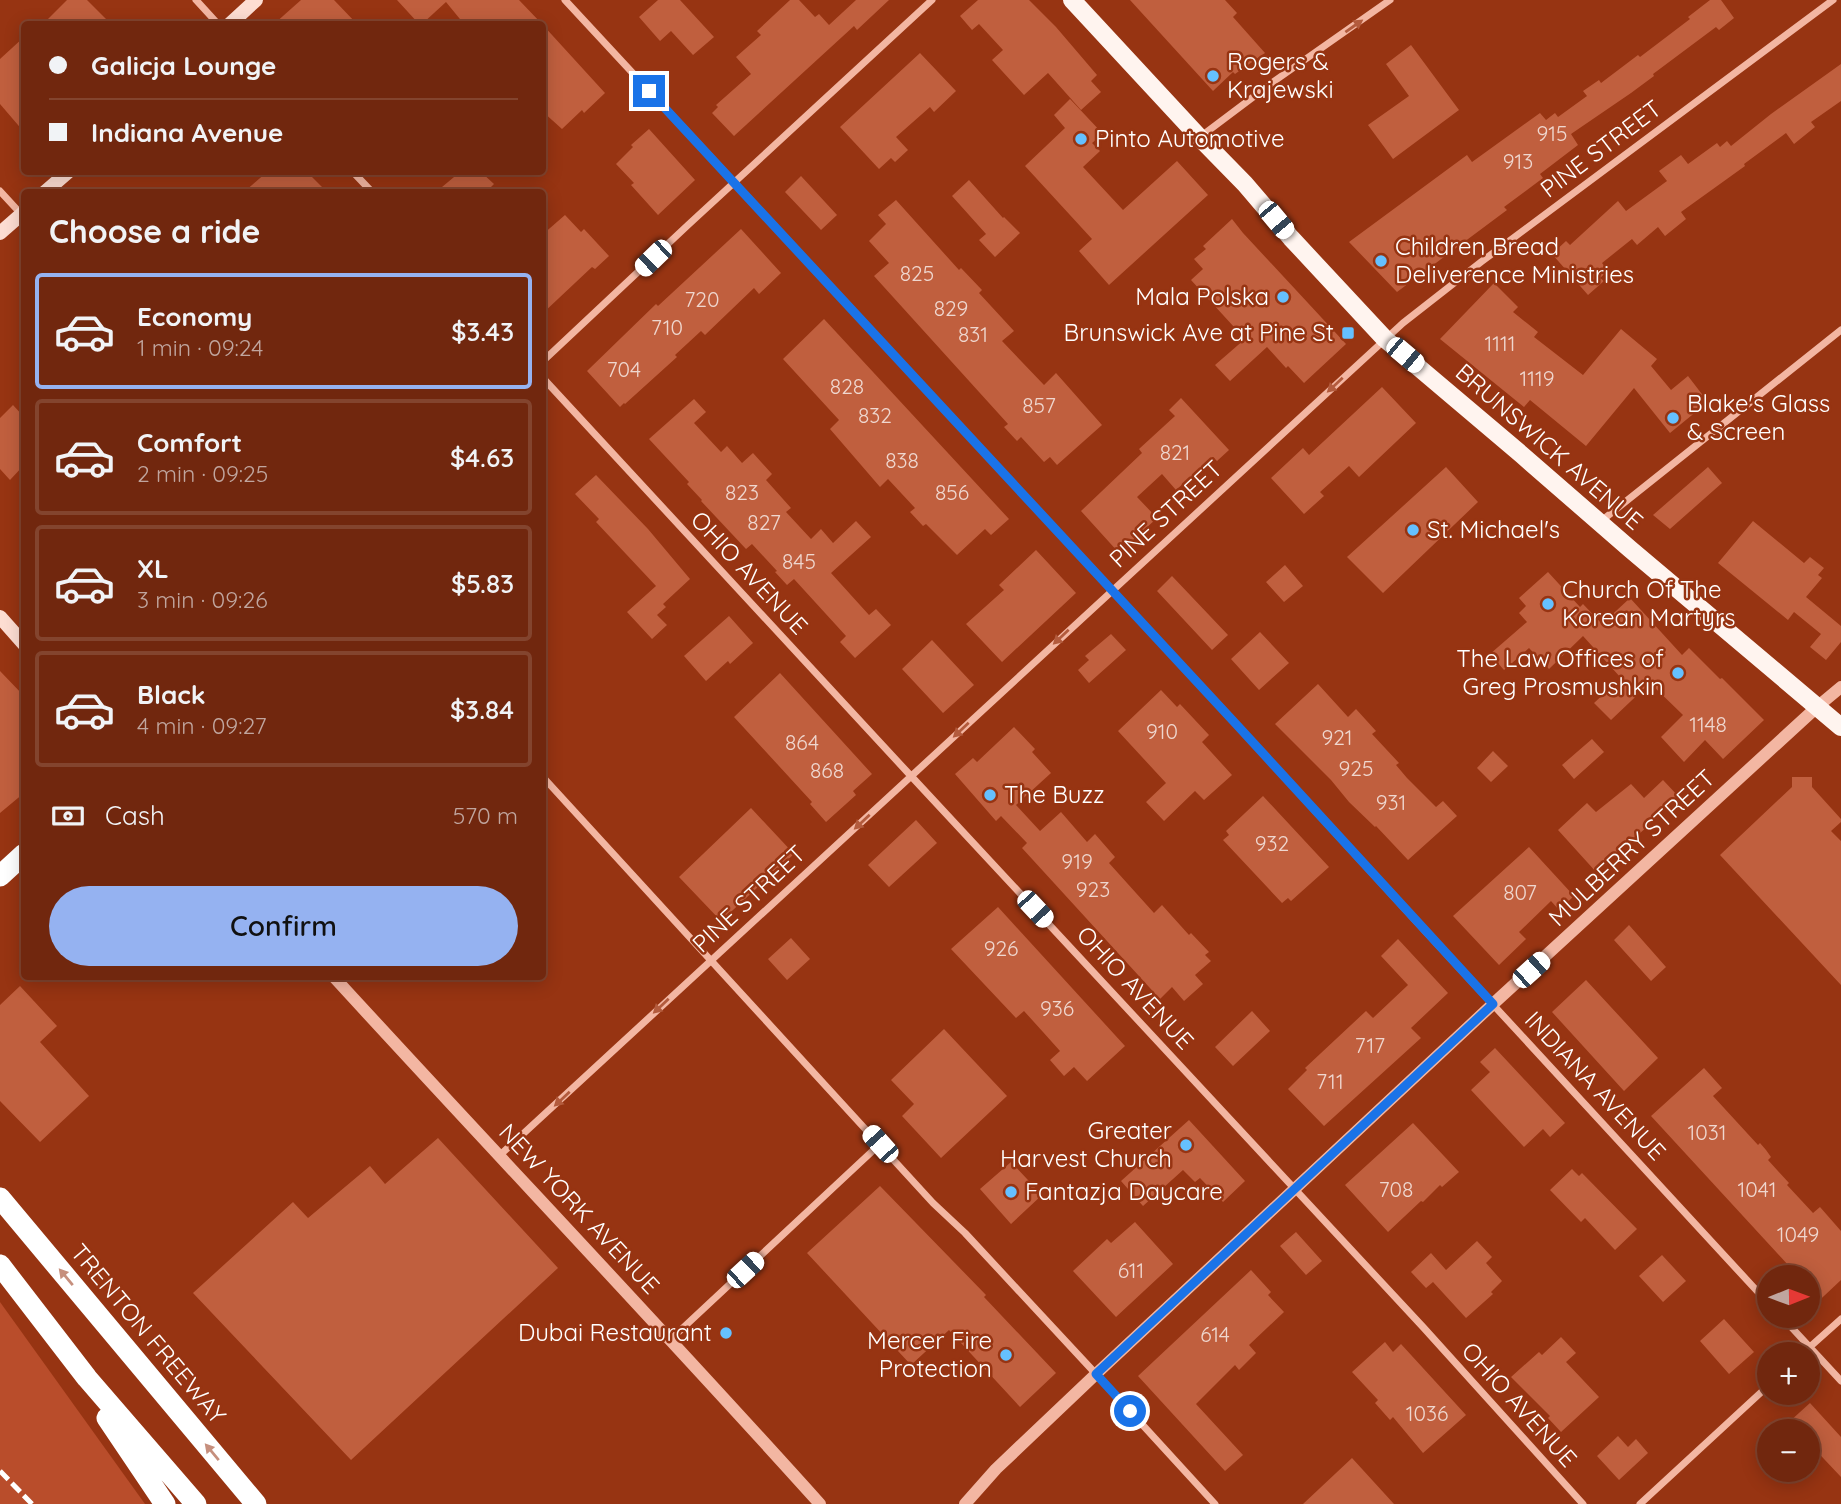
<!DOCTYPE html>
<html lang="en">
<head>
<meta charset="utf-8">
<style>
  :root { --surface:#71270e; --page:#79331c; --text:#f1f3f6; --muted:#c0a59e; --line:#83442e; --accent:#95b2f1 }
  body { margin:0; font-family:Quicksand,sans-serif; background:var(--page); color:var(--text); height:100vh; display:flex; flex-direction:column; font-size:26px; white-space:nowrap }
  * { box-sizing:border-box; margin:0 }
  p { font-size:23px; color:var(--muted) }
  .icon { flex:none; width:38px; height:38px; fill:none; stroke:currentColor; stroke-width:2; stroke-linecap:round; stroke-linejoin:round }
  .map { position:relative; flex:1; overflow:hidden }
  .panel { position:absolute; left:21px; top:189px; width:525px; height:791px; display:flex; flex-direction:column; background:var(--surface); border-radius:7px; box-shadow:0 4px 18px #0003,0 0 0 2px var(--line) }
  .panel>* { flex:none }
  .hud { position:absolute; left:21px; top:21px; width:525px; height:154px; border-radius:7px; box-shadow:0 4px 18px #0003,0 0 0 2px var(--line); display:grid; align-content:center; height:154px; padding:0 28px; background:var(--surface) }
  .needle { width:46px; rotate:89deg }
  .tools { position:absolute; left:1757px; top:1265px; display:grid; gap:14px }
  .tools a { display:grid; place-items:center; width:63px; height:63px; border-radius:50%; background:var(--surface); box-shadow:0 4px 18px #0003,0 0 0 2px var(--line); font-size:35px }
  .end { position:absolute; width:32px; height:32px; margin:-16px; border:9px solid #1a73e8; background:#fff; box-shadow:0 0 0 4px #fff }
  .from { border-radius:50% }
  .car { position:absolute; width:21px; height:42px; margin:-21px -10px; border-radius:9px; box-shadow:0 0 5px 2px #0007; background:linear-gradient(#fff 24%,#345 0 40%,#fff 0 76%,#345 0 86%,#fff 0) }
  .hud b { display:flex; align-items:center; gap:24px; height:66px; font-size:26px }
  .hud b+b { border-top:2px solid var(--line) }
  .hud i { width:18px; height:18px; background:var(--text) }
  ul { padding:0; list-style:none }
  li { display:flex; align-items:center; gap:21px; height:116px; margin:0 14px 10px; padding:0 14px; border:4px solid var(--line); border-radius:7px }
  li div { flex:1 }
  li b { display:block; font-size:26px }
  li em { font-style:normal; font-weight:600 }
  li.on { border-color:var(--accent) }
  li>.icon { width:63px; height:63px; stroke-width:1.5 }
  h2 { padding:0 28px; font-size:32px; line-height:84px }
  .pay { display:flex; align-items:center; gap:18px; height:77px; padding:0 28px; font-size:26px }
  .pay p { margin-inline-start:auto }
  .primary-button { display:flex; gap:14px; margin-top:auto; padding:14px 28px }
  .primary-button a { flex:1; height:80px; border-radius:42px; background:var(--accent); color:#111; font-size:28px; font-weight:600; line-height:80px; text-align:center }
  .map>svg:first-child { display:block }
  .green { fill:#b94d2b }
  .building { fill:#c05f3e }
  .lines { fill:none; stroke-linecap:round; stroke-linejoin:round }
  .minor { stroke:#f3b6a2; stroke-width:7 }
  .tertiary { stroke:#f3b6a2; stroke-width:12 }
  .secondary { stroke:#fdddd2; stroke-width:14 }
  .primary { stroke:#fff4ef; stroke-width:18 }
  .motorway { stroke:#fff; stroke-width:21 }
  .rail { stroke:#fff; stroke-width:5; stroke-dasharray:12 5; stroke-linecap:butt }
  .oneway { fill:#b35b3d }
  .oneway2 { fill:#c68f7d }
  .route { stroke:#1a73e8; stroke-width:9 }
  .poi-dot { fill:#65c0ff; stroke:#973412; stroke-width:2.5 }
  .labels { text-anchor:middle; stroke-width:5; stroke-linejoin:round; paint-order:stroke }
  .number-label { font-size:21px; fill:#efd7cf }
  .poi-label { font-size:24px; fill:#fff; stroke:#973412; text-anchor:start }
  .street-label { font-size:24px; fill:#fff; stroke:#973412 }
</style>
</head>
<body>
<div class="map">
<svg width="1841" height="1504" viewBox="0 0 1841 1504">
  <rect width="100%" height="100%" fill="#973412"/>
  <!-- green -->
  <path class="green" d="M0,1302L145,1504H0Z"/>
  <!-- building -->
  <path class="building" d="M67,0H87L111,24H43Z
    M301,0H334L357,24H274Z
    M397,0H519L542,24H464L446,2L422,24H419Z
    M658,0H680L714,37L693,55L671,31L660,41L639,17Z
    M790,0H799L815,17L819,14L829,25L856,0H889L857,30L854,26L734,136L712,113L718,107L716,105L751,74L736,57L761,35L757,31Z
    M978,0H1029L1056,27L1097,75L1091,81L1101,92L1081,110L1048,73L1024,95L992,60L1003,50L979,24L972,30L960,16Z
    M1130,0H1225L1237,13L1233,17L1265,53L1235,74L1233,72L1213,91Z
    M1710,0H1721L1734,18L1719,30L1716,27L1653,74L1654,76L1631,93L1571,134L1578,145L1540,174L1543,178L1504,207L1507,210L1397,292L1349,242L1467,155L1472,162L1540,113L1546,120L1555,113L1558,117L1587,96L1583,91L1599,80L1601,83L1638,55L1640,57L1690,19L1688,17Z
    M542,24L605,93L584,113L582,110L562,129L542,111Z
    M24,37V132L0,104V59Z
    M1411,45L1459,110L1393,159L1368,125L1409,96L1386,64Z
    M920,53L956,91L934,112L930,107L896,137L908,150L895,162L891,158L879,169L840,127Z
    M1841,64V101L1811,122L1815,127L1794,144L1786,133L1744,164L1745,166L1681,212L1686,219L1665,236L1658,227L1637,245L1632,239L1602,263L1608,271L1600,278L1604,281L1588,295L1552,254L1566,241L1570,245L1618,201L1626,211L1667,181L1659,171L1681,155L1688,164L1717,143L1720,147L1727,141L1731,146L1771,114Z
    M1070,99L1103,134L1092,143L1100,151L1083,167L1123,210L1177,161L1208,195L1109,285L1079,251L1092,239L1025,166L1065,128L1054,115Z
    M649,129L695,180L658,215L631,185L634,183L616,164L633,147L631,145Z
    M267,172H307L327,192H244Z
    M460,172H481L494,184L486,192H436Z
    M801,176L837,215L821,230L785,192Z
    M969,180L1003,218L1004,217L1020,233L995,257L979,240L986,234L952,196Z
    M896,200L959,270L961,268L982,290L979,293L1014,331L1002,341L1044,385L1056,373L1102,425L1057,465L1050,457L1044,462L1021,437L1017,441L1004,427L1008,424L874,276L889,263L869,241L886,224L878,215Z
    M565,215L581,232L584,229L609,256L595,269L592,267L542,314V235Z
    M1232,219L1243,233L1346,344L1304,383L1288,366L1286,368L1267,347L1230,381L1215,365L1245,339L1191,280L1203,269L1194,259L1206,249L1203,246Z
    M741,229L781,273L759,294L754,288L705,335L701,331L675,355L677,357L625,404L624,403L620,407L587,371L656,304L658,306Z
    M1494,283L1518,307L1513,312L1538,332L1534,337L1583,375L1621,329L1657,359L1651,366L1671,390L1688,376L1708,402L1670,433L1634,388L1586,446L1530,400L1524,407L1440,339Z
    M824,319L1009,519L991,535L985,529L957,555L926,524L923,526L910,512L915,508L888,479L880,487L830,429L839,420L783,359Z
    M1382,387L1416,423L1359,477L1349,466L1320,492L1324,496L1304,514L1271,478L1303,448L1309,455Z
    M1181,398L1229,450L1217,461L1213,457L1176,490L1162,474L1137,497L1157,518L1119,553L1081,511L1142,453L1139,449L1175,416L1169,410Z
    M694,399L706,412L694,423L721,452L727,446L742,463L753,453L772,474L766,480L791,508L786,512L811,539L821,529L833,543L856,521L871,537L831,573L869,615L876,609L891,625L855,658L840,642L846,636L794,579L787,585L775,572L777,571L752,544L746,549L701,501L702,500L687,484L689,482L649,439Z
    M13,405L24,417V465L10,480L0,469V418Z
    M1446,467L1478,502L1383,593L1347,557Z
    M1708,467L1722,483L1670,529L1653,515Z
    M596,475L648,529L690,579L663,604L666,607L657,615L667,625L652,639L627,612L656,586L596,522L599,519L575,494Z
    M1753,521L1804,563L1810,557L1824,568L1818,575L1822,578L1806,597L1841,626V642L1826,660L1810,647L1821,634L1794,612L1788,620L1718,563Z
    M1036,550L1076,593L1002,662L966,624L1004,590L999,585Z
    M1285,565L1303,586L1284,602L1266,582Z
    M1548,572L1580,607L1583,604L1602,624L1630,598L1682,655L1689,648L1720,679L1722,678L1764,720L1723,759L1705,740L1684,762L1661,737L1683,715L1650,683L1611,720L1594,703L1621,678L1583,636L1549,669L1529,648L1504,670L1490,654L1527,622L1519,613L1526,606L1519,598Z
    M1172,576L1228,635L1212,650L1157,591Z
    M729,616L753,643L730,664L728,661L706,681L684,656Z
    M1260,632L1289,663L1259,690L1231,659Z
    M1111,634L1126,650L1089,683L1078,670L1089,660L1085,656Z
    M932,640L974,685L943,713L902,669Z
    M0,671L24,696V793L0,813Z
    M780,673L872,774L853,791L856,795L826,822L810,804L812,802L734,717Z
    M1318,684L1348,717L1356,709L1376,731L1372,734L1399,763L1396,765L1407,778L1436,807L1443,801L1457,816L1408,860L1376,826L1375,827L1349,802L1331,780L1275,724Z
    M1161,690L1177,707L1180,704L1209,735L1202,742L1232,775L1204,800L1195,791L1164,821L1146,802L1166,783L1118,731Z
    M1014,727L1035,749L1032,752L1051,773L1016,805L1040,831L1061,812L1087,842L1095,834L1115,857L1109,863L1154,913L1162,905L1189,935L1191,933L1209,952L1205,955L1211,961L1195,975L1203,984L1184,1001L1172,987L1160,999L1022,848L1027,843L1001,816L996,821L955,774L973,758L977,762Z
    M1592,739L1604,752L1574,779L1562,765Z
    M1493,751L1508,766L1491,782L1477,768Z
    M1792,777H1812V787L1841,819V822L1831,831L1841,841V985L1720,855L1792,787Z
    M1663,780L1679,797L1597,873L1558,830L1587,803L1596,812L1631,784L1644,798Z
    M1263,796L1329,867L1291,901L1288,898L1282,903L1223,840L1229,835L1226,831Z
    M751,808L794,854L721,921L679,877Z
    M916,820L937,843L889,887L868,865Z
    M1529,847L1574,896L1559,910L1551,901L1519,932L1526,939L1499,965L1453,916Z
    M998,907L1125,1046L1087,1081L1074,1067L1064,1076L1050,1060L1060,1051L1043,1032L1024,1011L1016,1018L951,949Z
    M1629,925L1666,967L1651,981L1614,940Z
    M791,938L810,959L787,980L768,959Z
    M1398,939L1448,993L1411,1028L1421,1038L1324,1126L1288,1089L1307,1070L1305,1068L1366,1011L1373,1018L1408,985L1381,956Z
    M1586,980L1658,1058L1624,1091L1552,1012Z
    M20,986L57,1026L40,1042L89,1096L40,1142L0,1101V1005Z
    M1252,1011L1270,1031L1233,1066L1215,1047Z
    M944,1029L1007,1096L941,1158L902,1116L914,1104L891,1080Z
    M1495,1048L1565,1123L1550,1137L1543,1129L1524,1147L1471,1090L1490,1072L1480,1062Z
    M1704,1068L1722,1088L1713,1096L1758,1145L1760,1143L1766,1150L1771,1157L1768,1160L1789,1183L1787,1185L1813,1213L1820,1207L1841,1231V1280L1808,1311V1278H1800L1651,1116Z
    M1189,1120L1245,1181L1223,1202L1200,1178L1195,1182L1183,1170L1143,1206L1121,1181Z
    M1413,1123L1459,1172L1442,1187L1440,1185L1423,1202L1421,1201L1388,1232L1345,1185Z
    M438,1138L558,1268L351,1460L193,1293L293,1202L308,1218L370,1166L385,1184Z
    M1011,1162L1042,1195L1011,1224L980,1189Z
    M1572,1169L1579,1176L1582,1173L1637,1229L1615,1250L1585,1218L1581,1222L1550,1190Z
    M880,1186L986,1295L984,1297L1056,1373L1020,1407L949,1330L911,1365L807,1253Z
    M1135,1222L1173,1264L1116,1317L1073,1271L1107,1239L1111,1243Z
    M1296,1232L1322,1261L1306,1275L1280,1246Z
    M1477,1241L1492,1257L1486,1263L1502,1281L1491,1292L1493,1294L1466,1318L1433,1282L1426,1288L1411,1272L1431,1253L1446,1270Z
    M1662,1255L1686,1281L1663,1302L1639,1276Z
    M1251,1270L1271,1292L1268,1295L1284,1312L1249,1345L1256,1353L1239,1370L1235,1365L1196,1404L1243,1455L1225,1471L1138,1376Z
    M1724,1319L1754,1352L1729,1374L1700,1341Z
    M1561,1337L1576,1353L1566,1362L1599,1397L1561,1432L1548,1418L1550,1416L1511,1377L1539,1352L1542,1355Z
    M1385,1342L1393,1352L1401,1344L1466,1415L1423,1453L1393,1417L1390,1420L1375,1403L1378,1400L1352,1372Z
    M1810,1403L1841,1437V1477L1808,1442V1432H1778Z
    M1618,1436L1628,1447L1636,1439L1648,1453L1619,1480L1597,1456Z
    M1352,1458L1394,1504H1303Z"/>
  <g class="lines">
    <!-- minor -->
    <path class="minor" d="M196,0L218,24
      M565,0L1236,724L1415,920L1769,1304
      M1200,137L1273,82L1390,0
      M353,172L372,192
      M0,191L23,216
      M542,362L688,225L932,0
      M542,377L911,776L1423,1327L1583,1504
      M1600,522L1841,330
      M542,776L933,1203L965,1233L1096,1374L1215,1504
      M499,1156L1403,323L1481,262L1833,0
      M1781,1316L1841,1381
      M670,1340L880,1144
      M1802,1354L1841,1319
      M1640,1504L1769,1385"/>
    <!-- tertiary -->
    <path class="tertiary" d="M333,976C495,1153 660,1326 820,1504
      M965,1504L996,1469L1096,1374L1493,1004L1817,707L1841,687"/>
    <!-- secondary -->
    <path class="secondary" d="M230,24L256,0
      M45,192L68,172
      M0,233L24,212
      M0,617L24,644"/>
    <!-- primary -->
    <path class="primary" d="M1072,0L1200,138L1245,184L1291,238L1385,339L1522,455L1630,549L1841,727"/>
    <!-- motorway -->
    <path class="motorway" d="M0,876L24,854
      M0,1198L256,1504
      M0,1265L87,1378L196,1504
      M107,1418L165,1504"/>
    <!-- rail -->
    <path class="rail" d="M0,1471L32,1504"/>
  </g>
  <!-- one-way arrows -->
  <defs><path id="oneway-solid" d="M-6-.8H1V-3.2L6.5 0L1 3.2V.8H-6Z" transform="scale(1.75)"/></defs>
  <g class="oneway">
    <use href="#oneway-solid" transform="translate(1354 26) rotate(-35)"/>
    <use href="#oneway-solid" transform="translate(1335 385) rotate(137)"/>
    <use href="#oneway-solid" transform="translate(1061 637) rotate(137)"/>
    <use href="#oneway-solid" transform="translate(961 730) rotate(137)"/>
    <use href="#oneway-solid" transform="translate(862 822) rotate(137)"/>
    <use href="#oneway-solid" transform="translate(661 1006) rotate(137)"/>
    <use href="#oneway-solid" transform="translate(562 1099) rotate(137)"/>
  </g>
  <g class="oneway2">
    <use href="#oneway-solid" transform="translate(66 1277) rotate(-130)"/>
    <use href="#oneway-solid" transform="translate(212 1452) rotate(-130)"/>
  </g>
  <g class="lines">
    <!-- route -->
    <path class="route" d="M649,91L1236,724L1493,1004L1096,1374L1130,1411"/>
  </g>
  <!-- markers -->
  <g class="poi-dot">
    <circle cx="1213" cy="76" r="7"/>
    <circle cx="1081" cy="139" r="7"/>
    <circle cx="1381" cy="261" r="7"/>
    <circle cx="1283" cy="297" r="7"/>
    <rect x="1341" y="326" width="14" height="14" rx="3.5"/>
    <circle cx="1673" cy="418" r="7"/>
    <circle cx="1413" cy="530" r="7"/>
    <circle cx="1548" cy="604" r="7"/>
    <circle cx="1678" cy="673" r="7"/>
    <circle cx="990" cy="795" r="7"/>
    <circle cx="1186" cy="1145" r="7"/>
    <circle cx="1011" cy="1192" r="7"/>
    <circle cx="726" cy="1333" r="7"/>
    <circle cx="1006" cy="1355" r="7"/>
  </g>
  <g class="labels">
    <!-- number labels -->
    <g class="number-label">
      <text x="1552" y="141">915</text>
      <text x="1518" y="169">913</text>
      <text x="917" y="281">825</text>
      <text x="702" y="307">720</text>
      <text x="951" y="316">829</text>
      <text x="667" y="335">710</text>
      <text x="973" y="342">831</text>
      <text x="1500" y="351">1111</text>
      <text x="624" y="377">704</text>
      <text x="1537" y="386">1119</text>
      <text x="847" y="394">828</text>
      <text x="1039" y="413">857</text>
      <text x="875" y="423">832</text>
      <text x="1175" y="460">821</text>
      <text x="902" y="468">838</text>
      <text x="742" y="500">823</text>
      <text x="952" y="500">856</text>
      <text x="764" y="530">827</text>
      <text x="799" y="569">845</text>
      <text x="1708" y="732">1148</text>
      <text x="1162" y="739">910</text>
      <text x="1337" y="745">921</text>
      <text x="802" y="750">864</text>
      <text x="1356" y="776">925</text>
      <text x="827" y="778">868</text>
      <text x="1391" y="810">931</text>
      <text x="1272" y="851">932</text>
      <text x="1077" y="869">919</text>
      <text x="1093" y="897">923</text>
      <text x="1520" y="900">807</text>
      <text x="1001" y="956">926</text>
      <text x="1057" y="1016">936</text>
      <text x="1370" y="1053">717</text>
      <text x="1330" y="1089">711</text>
      <text x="1707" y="1140">1031</text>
      <text x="1396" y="1197">708</text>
      <text x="1757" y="1197">1041</text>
      <text x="1798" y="1242">1049</text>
      <text x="1131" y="1278">611</text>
      <text x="1215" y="1342">614</text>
      <text x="1427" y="1421">1036</text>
    </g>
    <!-- poi labels -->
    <g class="poi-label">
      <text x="1227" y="70">Rogers &amp;<tspan x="1227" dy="28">Krajewski</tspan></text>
      <text x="1095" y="147">Pinto Automotive</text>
      <text x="1395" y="255">Children Bread<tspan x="1395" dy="28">Deliverence Ministries</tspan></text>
      <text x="1269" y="305" text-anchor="end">Mala Polska</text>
      <text x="1334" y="341" text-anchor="end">Brunswick Ave at Pine St</text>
      <text x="1687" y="412">Blake's Glass<tspan x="1687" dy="28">&amp; Screen</tspan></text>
      <text x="1427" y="538">St. Michael's</text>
      <text x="1562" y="598">Church Of The<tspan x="1562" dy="28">Korean Martyrs</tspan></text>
      <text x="1664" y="667" text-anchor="end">The Law Offices of<tspan x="1664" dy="28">Greg Prosmushkin</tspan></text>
      <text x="1004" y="803">The Buzz</text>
      <text x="1172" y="1139" text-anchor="end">Greater<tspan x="1172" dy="28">Harvest Church</tspan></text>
      <text x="1025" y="1200">Fantazja Daycare</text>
      <text x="712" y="1341" text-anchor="end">Dubai Restaurant</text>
      <text x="992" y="1349" text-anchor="end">Mercer Fire<tspan x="992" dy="28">Protection</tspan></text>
    </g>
    <!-- street labels -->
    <g class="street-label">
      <text transform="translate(1601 149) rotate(-37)" y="8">PINE STREET</text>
      <text transform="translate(1549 447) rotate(41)" y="8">BRUNSWICK AVENUE</text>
      <text transform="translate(1166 514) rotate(-43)" y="8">PINE STREET</text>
      <text transform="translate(749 573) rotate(47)" y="8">OHIO AVENUE</text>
      <text transform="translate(1632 848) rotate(-43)" y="8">MULBERRY STREET</text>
      <text transform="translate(749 899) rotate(-43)" y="8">PINE STREET</text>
      <text transform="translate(1135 988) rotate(47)" y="8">OHIO AVENUE</text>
      <text transform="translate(1595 1086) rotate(47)" y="8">INDIANA AVENUE</text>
      <text transform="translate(579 1209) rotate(47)" y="8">NEW YORK AVENUE</text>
      <text transform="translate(148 1334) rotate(50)" y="8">TRENTON FREEWAY</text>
      <text transform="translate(1519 1405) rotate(48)" y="8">OHIO AVENUE</text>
    </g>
  </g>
</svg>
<div class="tools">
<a><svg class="needle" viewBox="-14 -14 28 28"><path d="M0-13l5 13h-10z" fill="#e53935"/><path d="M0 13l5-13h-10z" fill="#c0a59e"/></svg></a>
<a>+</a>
<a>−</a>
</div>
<i class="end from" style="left:1130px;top:1411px"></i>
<i class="end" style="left:649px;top:91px"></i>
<i class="car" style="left:1276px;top:220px;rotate:140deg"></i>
<i class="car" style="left:653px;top:258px;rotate:226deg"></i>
<i class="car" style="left:1405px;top:355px;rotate:130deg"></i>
<i class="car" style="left:1035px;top:909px;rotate:137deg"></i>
<i class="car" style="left:1531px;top:970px;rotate:48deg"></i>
<i class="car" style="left:880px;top:1144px;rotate:318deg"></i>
<i class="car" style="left:745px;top:1270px;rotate:47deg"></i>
<div class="hud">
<b><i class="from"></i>Galicja Lounge</b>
<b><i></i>Indiana Avenue</b>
</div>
<section class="panel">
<h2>Choose a ride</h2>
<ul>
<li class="on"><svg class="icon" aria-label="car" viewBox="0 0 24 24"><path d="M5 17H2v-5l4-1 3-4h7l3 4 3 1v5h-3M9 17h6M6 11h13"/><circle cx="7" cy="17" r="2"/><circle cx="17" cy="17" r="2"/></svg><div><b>Economy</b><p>1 min · 09:24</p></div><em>$3.43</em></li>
<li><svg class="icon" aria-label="car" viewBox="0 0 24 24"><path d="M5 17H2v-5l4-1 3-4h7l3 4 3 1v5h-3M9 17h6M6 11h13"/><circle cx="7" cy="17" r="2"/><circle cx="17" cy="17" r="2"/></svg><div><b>Comfort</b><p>2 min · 09:25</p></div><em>$4.63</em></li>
<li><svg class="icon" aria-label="car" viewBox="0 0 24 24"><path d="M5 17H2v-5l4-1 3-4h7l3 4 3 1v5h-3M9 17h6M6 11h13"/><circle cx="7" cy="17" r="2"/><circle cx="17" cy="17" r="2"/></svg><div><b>XL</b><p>3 min · 09:26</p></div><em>$5.83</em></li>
<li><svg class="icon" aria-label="car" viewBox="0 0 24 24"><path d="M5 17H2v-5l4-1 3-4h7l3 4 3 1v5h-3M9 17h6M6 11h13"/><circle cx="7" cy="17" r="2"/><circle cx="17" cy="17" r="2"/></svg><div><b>Black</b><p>4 min · 09:27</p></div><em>$3.84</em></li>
</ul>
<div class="pay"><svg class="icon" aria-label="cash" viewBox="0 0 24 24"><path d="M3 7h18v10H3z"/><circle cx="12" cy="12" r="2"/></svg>Cash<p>570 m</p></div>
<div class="primary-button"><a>Confirm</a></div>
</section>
</div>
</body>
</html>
